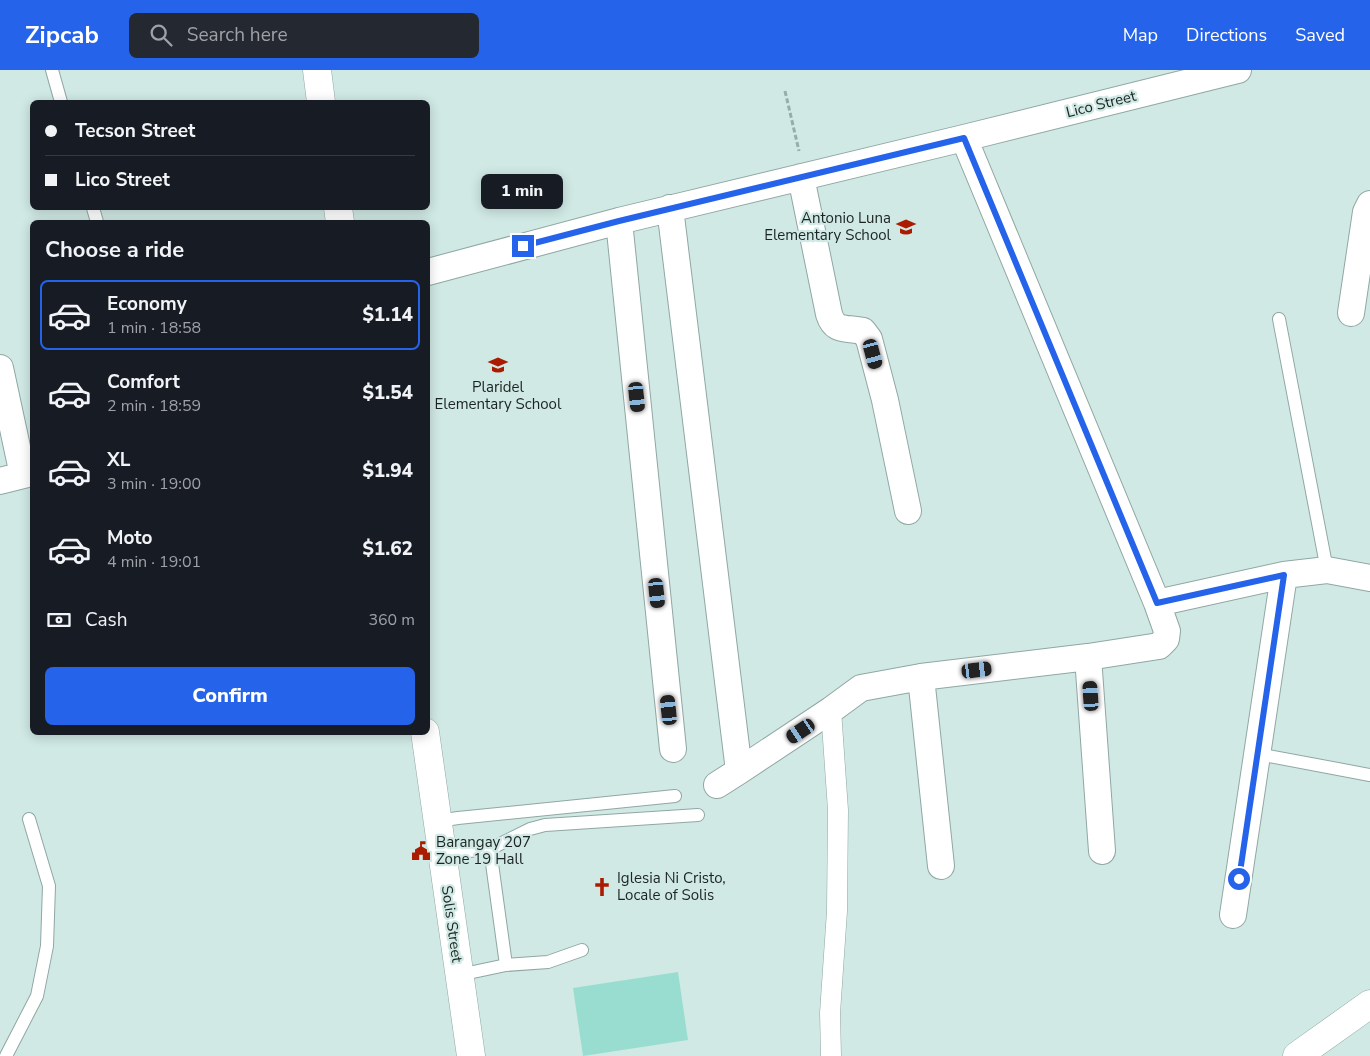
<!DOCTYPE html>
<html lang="en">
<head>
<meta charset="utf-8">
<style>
  :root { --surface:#171b24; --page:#242831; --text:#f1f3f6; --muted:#9ea1a6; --line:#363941; --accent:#2563eb }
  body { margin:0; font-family:"Nunito Sans",sans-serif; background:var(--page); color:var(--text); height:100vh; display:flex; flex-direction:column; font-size:19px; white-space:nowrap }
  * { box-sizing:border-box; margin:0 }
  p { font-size:16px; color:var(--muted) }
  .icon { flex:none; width:28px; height:28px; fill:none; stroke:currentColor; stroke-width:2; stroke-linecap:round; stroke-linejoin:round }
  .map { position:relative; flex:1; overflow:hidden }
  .drawer { position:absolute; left:30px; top:150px; width:400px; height:515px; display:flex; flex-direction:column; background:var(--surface); border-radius:8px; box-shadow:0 2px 12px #0003 }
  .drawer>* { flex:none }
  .guide { position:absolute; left:30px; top:30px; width:400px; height:110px; border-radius:8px; box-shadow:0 2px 12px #0003; display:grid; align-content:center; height:110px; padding:0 15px; background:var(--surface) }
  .end { position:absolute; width:22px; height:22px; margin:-11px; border:6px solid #2563eb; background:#fff; box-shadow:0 0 0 2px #fff }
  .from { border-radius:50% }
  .bubble { position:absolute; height:35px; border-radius:8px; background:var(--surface); box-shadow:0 2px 12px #0003; font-size:16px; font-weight:800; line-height:35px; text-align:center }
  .car { position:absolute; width:15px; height:30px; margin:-15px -8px; border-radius:6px; box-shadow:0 0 4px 1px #0007; background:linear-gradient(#222 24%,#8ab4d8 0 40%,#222 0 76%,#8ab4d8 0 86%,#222 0) }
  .guide b { display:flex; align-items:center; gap:18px; height:48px; font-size:19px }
  .guide b+b { border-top:1px solid var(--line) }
  .guide i { width:12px; height:12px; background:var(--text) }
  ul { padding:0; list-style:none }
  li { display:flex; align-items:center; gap:15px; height:70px; margin:0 10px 8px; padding:0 5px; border:2px solid transparent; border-radius:8px }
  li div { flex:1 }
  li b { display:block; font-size:19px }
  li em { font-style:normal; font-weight:800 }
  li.on { border-color:var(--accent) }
  li>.icon { width:45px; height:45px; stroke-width:1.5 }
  h2 { padding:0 15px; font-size:22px; line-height:60px }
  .pay { display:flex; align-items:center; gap:12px; height:55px; padding:0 15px; font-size:19px }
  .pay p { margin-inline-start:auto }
  .primary-button { display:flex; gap:10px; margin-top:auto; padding:10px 15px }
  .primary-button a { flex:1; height:58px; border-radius:8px; background:var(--accent); color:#fff; font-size:20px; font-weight:800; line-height:58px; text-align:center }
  header { display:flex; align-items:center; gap:30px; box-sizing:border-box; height:70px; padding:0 25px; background:var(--accent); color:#fff }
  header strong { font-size:24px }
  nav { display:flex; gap:28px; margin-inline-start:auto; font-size:18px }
  .search { width:350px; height:45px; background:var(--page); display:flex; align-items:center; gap:12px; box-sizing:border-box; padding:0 18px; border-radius:8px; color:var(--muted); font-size:19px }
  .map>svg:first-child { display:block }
  .green { fill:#99ddd1 }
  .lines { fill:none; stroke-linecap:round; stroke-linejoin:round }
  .service-casing { stroke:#90a7a3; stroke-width:14 }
  .pedestrian-casing { stroke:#90a7a3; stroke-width:21 }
  .minor-casing { stroke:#90a7a3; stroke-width:28 }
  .tertiary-casing { stroke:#90a7a3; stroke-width:29 }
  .path { stroke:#98aca8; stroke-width:3; stroke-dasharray:5 2.5; stroke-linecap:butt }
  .service { stroke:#fff; stroke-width:12 }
  .pedestrian { stroke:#fff; stroke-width:20 }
  .minor { stroke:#fff; stroke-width:26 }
  .tertiary { stroke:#fff; stroke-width:28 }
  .route { stroke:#2563eb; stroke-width:6 }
  .labels { text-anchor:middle; stroke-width:4.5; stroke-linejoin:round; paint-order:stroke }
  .street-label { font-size:15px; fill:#1b2422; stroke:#d0e9e4 }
  .poi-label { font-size:15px; fill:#1b2422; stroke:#d0e9e4; text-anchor:start }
</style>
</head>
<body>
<header>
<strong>Zipcab</strong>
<div class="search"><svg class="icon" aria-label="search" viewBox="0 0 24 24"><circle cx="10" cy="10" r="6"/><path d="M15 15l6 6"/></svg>Search here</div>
<nav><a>Map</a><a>Directions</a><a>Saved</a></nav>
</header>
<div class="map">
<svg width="1370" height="986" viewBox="0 0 1370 986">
  <rect width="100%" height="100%" fill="#d0e9e4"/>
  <!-- green -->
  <path class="green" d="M678,902L688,970L583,986L573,918Z"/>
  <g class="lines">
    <!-- service casing -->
    <g class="service-casing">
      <path id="service" d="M52,0L61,32
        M93,138L97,152
        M1279,249L1327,500
        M1258,684L1370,705
        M438,751L458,748L675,726
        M442,787L459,782L490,779
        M582,880L548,892L506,895L490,779L530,759L545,755L698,745
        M459,905L506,895
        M6,986L37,926L47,876L49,816L29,749"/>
    </g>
    <!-- pedestrian casing -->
    <g class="pedestrian-casing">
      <path id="pedestrian" d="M831,986L830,943L837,841L838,740L831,640"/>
    </g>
    <!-- minor casing -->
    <g class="minor-casing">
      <path id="minor" d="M801,107L829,244C835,263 846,257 863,261L869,269L885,330L908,441
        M670,138L739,701
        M619,151L673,679
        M428,202L619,151L964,68L1238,0
        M1351,243L1366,142L1370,134
        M0,298L23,405
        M0,411L32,403
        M1157,533L1284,505L1327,500L1370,508
        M1088,587L1102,781
        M921,607L941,796
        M717,715L739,701L831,640L861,618L921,607L1088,587L1159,576L1166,569L1167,561L1157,533L964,68
        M1233,845L1284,505"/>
    </g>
    <!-- tertiary casing -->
    <g class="tertiary-casing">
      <path id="tertiary" d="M317,0L321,32
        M338,138L340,152
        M425,662L471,986
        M1297,986L1370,934"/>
    </g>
    <!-- path -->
    <path class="path" d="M785,21L799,81"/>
    <!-- service -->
    <use href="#service" class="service"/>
    <!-- pedestrian -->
    <use href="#pedestrian" class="pedestrian"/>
    <!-- minor -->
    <use href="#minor" class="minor"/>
    <!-- tertiary -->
    <use href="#tertiary" class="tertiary"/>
  </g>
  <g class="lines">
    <!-- route -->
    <path class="route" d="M523,176L619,151L964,68L1157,533L1284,505L1239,809"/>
  </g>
  <!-- icons -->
  <defs>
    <g id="school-bare" transform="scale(1.5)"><path d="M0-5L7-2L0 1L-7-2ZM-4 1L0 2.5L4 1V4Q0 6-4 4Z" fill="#aa1b00" stroke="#d0e9e4" stroke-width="2.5" paint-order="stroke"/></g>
    <g id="civic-bare" transform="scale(1.5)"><path d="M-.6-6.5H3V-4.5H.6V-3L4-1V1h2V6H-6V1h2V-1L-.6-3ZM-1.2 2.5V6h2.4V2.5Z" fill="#aa1b00" stroke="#d0e9e4" stroke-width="2.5" paint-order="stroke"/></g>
    <g id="church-bare" transform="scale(1.5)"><path d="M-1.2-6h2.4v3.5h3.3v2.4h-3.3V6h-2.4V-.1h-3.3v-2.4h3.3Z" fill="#aa1b00" stroke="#d0e9e4" stroke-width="2.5" paint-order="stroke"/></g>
  </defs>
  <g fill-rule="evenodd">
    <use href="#school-bare" x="906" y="157"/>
    <use href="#school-bare" x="498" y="295"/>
    <use href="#civic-bare" x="421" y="781"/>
    <use href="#church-bare" x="602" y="817"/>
  </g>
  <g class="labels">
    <!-- street labels -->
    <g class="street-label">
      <text transform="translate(1101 34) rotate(-14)" y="5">Lico Street</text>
      <text transform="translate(452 854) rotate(82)" y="5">Solis Street</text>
    </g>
    <!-- poi labels -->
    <g class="poi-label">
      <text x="891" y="153" text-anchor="end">Antonio Luna<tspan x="891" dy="17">Elementary School</tspan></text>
      <text x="498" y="322" text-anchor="middle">Plaridel<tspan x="498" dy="17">Elementary School</tspan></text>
      <text x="436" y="777">Barangay 207<tspan x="436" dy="17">Zone 19 Hall</tspan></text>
      <text x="617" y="813">Iglesia Ni Cristo,<tspan x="617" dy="17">Locale of Solis</tspan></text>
    </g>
  </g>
</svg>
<i class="end from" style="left:1239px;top:809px"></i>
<i class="end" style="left:523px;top:176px"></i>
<div class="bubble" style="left:481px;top:104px;width:82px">1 min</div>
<i class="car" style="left:873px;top:284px;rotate:165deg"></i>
<i class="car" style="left:637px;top:327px;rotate:174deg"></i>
<i class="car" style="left:657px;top:523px;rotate:174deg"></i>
<i class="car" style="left:977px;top:600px;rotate:83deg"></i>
<i class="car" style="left:1091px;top:626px;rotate:356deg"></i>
<i class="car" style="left:669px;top:640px;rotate:354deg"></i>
<i class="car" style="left:801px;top:661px;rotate:236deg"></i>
<div class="guide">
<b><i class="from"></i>Tecson Street</b>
<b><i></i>Lico Street</b>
</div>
<section class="drawer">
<h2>Choose a ride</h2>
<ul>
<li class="on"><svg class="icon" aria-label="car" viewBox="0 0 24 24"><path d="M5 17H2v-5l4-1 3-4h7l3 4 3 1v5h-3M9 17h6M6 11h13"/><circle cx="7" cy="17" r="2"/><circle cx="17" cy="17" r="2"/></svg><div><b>Economy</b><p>1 min · 18:58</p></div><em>$1.14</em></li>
<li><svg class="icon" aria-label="car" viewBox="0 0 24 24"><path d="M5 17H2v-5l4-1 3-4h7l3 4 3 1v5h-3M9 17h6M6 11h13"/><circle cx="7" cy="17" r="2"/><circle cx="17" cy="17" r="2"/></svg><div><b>Comfort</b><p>2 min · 18:59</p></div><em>$1.54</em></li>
<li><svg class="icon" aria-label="car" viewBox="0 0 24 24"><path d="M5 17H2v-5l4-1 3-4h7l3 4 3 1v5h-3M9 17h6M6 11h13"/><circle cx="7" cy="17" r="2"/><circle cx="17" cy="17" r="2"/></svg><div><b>XL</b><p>3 min · 19:00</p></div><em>$1.94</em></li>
<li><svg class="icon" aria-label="car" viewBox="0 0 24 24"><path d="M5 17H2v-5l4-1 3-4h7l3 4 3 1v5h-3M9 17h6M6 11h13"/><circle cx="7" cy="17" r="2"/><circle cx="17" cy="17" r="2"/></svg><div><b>Moto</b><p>4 min · 19:01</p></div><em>$1.62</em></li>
</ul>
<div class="pay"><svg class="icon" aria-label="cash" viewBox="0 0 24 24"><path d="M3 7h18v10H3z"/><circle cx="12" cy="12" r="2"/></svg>Cash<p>360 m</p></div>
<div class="primary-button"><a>Confirm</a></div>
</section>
</div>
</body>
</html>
